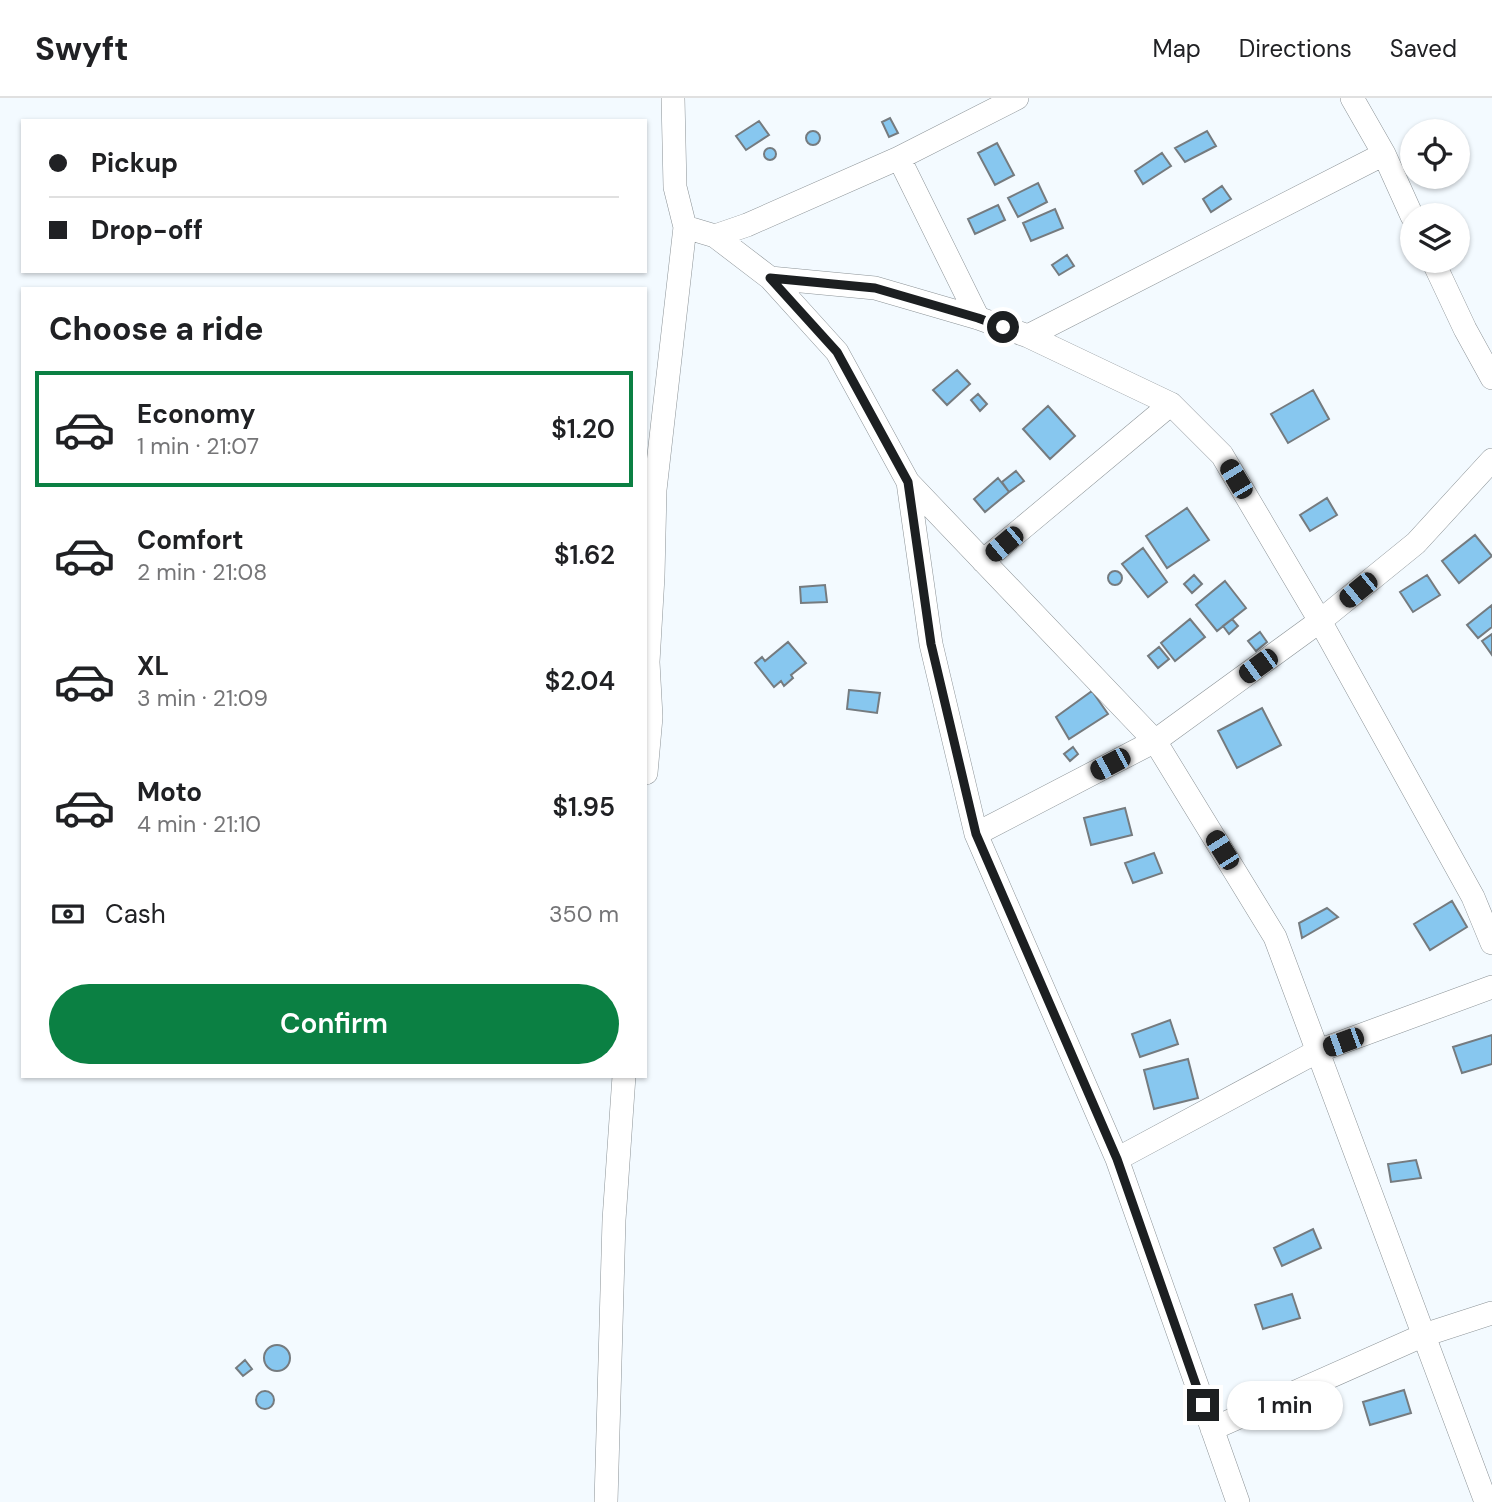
<!DOCTYPE html>
<html lang="en">
<head>
<meta charset="utf-8">
<style>
  :root { --surface:#fff; --page:#f6f6f6; --text:#202124; --muted:#757577; --line:#e0e0e0; --accent:#0b8043 }
  body { margin:0; font-family:"DM Sans",sans-serif; background:var(--page); color:var(--text); height:100vh; display:flex; flex-direction:column; font-size:26px; white-space:nowrap }
  * { box-sizing:border-box; margin:0 }
  p { font-size:23px; color:var(--muted) }
  .icon { flex:none; width:38px; height:38px; fill:none; stroke:currentColor; stroke-width:2; stroke-linecap:round; stroke-linejoin:round }
  .map { position:relative; flex:1; overflow:hidden }
  .drawer { position:absolute; left:21px; top:189px; width:626px; height:791px; display:flex; flex-direction:column; background:var(--surface); border-radius:0px; box-shadow:0 2px 5px #0004 }
  .drawer>* { flex:none }
  .guide { position:absolute; left:21px; top:21px; width:626px; height:154px; border-radius:0px; box-shadow:0 2px 5px #0004; display:grid; align-content:center; height:154px; padding:0 28px; background:var(--surface) }
  .controls { position:absolute; left:1400px; top:21px; display:grid; gap:14px }
  .controls a { display:grid; place-items:center; width:70px; height:70px; border-radius:50%; background:var(--surface); box-shadow:0 2px 5px #0004; font-size:35px }
  .end { position:absolute; width:32px; height:32px; margin:-16px; border:9px solid #1c1f21; background:#fff; box-shadow:0 0 0 4px #fff }
  .from { border-radius:50% }
  .bubble { position:absolute; height:49px; border-radius:24px; background:var(--surface); box-shadow:0 2px 5px #0004; font-size:23px; font-weight:600; line-height:49px; text-align:center }
  .car { position:absolute; width:21px; height:42px; margin:-21px -10px; border-radius:9px; box-shadow:0 0 5px 2px #0007; background:linear-gradient(#222 24%,#8ab4d8 0 40%,#222 0 76%,#8ab4d8 0 86%,#222 0) }
  .guide b { display:flex; align-items:center; gap:24px; height:66px; font-size:26px }
  .guide b+b { border-top:2px solid var(--line) }
  .guide i { width:18px; height:18px; background:var(--text) }
  ul { padding:0; list-style:none }
  li { display:flex; align-items:center; gap:21px; height:116px; margin:0 14px 10px; padding:0 14px; border:4px solid transparent; border-radius:0px }
  li div { flex:1 }
  li b { display:block; font-size:26px }
  li em { font-style:normal; font-weight:600 }
  li.active { border-color:var(--accent) }
  li>.icon { width:63px; height:63px; stroke-width:1.5 }
  h2 { padding:0 28px; font-size:32px; line-height:84px }
  .pay { display:flex; align-items:center; gap:18px; height:77px; padding:0 28px; font-size:26px }
  .pay p { margin-inline-start:auto }
  .cta { display:flex; gap:14px; margin-top:auto; padding:14px 28px }
  .cta a { flex:1; height:80px; border-radius:42px; background:var(--accent); color:#fff; font-size:28px; font-weight:600; line-height:80px; text-align:center }
  header { display:flex; align-items:center; gap:42px; box-sizing:border-box; height:98px; padding:0 35px; background:var(--surface); border-bottom:2px solid var(--line) }
  header strong { font-size:33px }
  nav { display:flex; gap:38px; margin-inline-start:auto; font-size:24px }
  .map>svg:first-child { display:block }
  .building { fill:#87c7ef; stroke:#757b7f; stroke-width:2 }
  .lines { fill:none; stroke-linecap:round; stroke-linejoin:round }
  .minor-casing { stroke:#8c9397; stroke-width:24 }
  .minor { stroke:#fff; stroke-width:23 }
  .route { stroke:#1c1f21; stroke-width:9 }
</style>
</head>
<body>
<header>
<strong>Swyft</strong>
<nav><a>Map</a><a>Directions</a><a>Saved</a></nav>
</header>
<div class="map">
<svg width="1492" height="1404" viewBox="0 0 1492 1404">
  <rect width="100%" height="100%" fill="#f3faff"/>
  <!-- building -->
  <path class="building" d="M890,20L898,35L889,39L882,24Z
    M759,23L769,37L746,52L736,38Z
    M1207,33L1216,48L1185,64L1175,50Z
    M806 40a7 7 0 1 1 14 0a7 7 0 1 1-14 0Z
    M997,45L1014,77L995,87L978,55Z
    M764 56a6 6 0 1 1 12 0a6 6 0 1 1-12 0Z
    M1162,55L1171,68L1143,86L1135,73Z
    M1038,85L1047,104L1018,119L1008,100Z
    M1222,88L1231,101L1211,114L1203,101Z
    M998,107L1005,122L975,136L968,121Z
    M1055,111L1063,130L1031,143L1023,125Z
    M1067,157L1074,168L1059,177L1052,167Z
    M957,272L970,286L947,307L933,292Z
    M1313,292L1329,321L1288,345L1271,316Z
    M978,296L987,306L980,313L971,302Z
    M1048,308L1075,338L1050,361L1023,331Z
    M1016,373L1024,383L1009,394L1002,384Z
    M998,380L1009,394L985,414L974,401Z
    M1327,400L1337,417L1310,433L1300,417Z
    M1187,410L1209,442L1167,470L1146,438Z
    M1475,437L1492,458L1459,485L1442,463Z
    M1143,450L1167,484L1148,499L1122,466Z
    M1108 480a7 7 0 1 1 14 0a7 7 0 1 1-14 0Z
    M1194,477L1202,486L1192,495L1184,486Z
    M1427,477L1440,497L1413,514L1400,494Z
    M1225,483L1246,510L1217,533L1196,507Z
    M825,487L827,504L801,505L800,489Z
    M1492,507V529L1478,540L1467,527Z
    M1190,521L1205,539L1175,563L1161,545Z
    M1232,521L1238,528L1229,536L1223,528Z
    M1260,534L1267,544L1256,553L1248,543Z
    M1492,536V557L1482,543Z
    M788,544L806,565L791,577L793,580L784,588L781,583L774,589L755,565L762,559L765,563Z
    M1159,549L1169,561L1158,570L1148,558Z
    M849,592L880,595L877,615L847,611Z
    M1092,593L1108,616L1069,641L1056,619Z
    M1262,610L1281,647L1237,670L1218,633Z
    M1073,649L1078,656L1070,663L1064,656Z
    M1125,710L1132,737L1091,747L1084,720Z
    M1154,755L1162,775L1133,785L1125,765Z
    M1452,803L1467,829L1430,852L1414,826Z
    M1327,810L1338,819L1302,840L1299,825Z
    M1170,922L1178,946L1140,959L1132,936Z
    M1492,937V966L1462,975L1453,949Z
    M1188,961L1198,1000L1154,1011L1144,972Z
    M1416,1062L1421,1080L1391,1084L1388,1066Z
    M1313,1131L1321,1150L1282,1168L1274,1150Z
    M1292,1196L1300,1220L1263,1231L1255,1207Z
    M264 1260a13 13 0 1 1 26 0a13 13 0 1 1-26 0Z
    M245,1262L252,1271L243,1278L236,1270Z
    M1404,1292L1411,1315L1370,1327L1363,1304Z
    M256 1302a9 9 0 1 1 18 0a9 9 0 1 1-18 0Z"/>
  <g class="lines">
    <!-- minor casing -->
    <g class="minor-casing">
      <path id="minor" d="M1352,0L1384,56L1412,118
        M899,60L978,220
        M685,129L715,138L770,180L837,254L908,384L1155,643L1275,839L1486,1404
        M715,138L747,127L899,60L1017,0
        M1433,163L1465,231L1492,280
        M770,180L875,190L978,220L1028,238L1171,306L1222,357L1320,523L1473,799L1492,845
        M1028,238L1384,56
        M908,384L931,546L976,736L1117,1061L1238,1404
        M983,463L1171,306
        M646,675L651,619L648,564L653,478L655,392L685,129L675,89L673,0
        M976,736L1155,643L1320,523L1416,445L1492,362
        M1117,1061L1318,953L1492,889
        M1212,1331L1424,1237L1492,1215
        M606,1404L614,1122L624,978"/>
    </g>
    <!-- minor -->
    <use href="#minor" class="minor"/>
  </g>
  <g class="lines">
    <!-- route -->
    <path class="route" d="M1003,229L978,220L875,190L770,180L837,254L908,384L931,546L976,736L1117,1061L1203,1307"/>
  </g>
</svg>
<div class="controls">
<a><svg class="icon" aria-label="locate" viewBox="0 0 24 24"><circle cx="12" cy="12" r="6"/><path d="M12 2v4M12 18v4M2 12h4M18 12h4"/></svg></a>
<a><svg class="icon" aria-label="layers" viewBox="0 0 24 24"><path d="M12 4l9 5-9 5-9-5zM3 14l9 5 9-5"/></svg></a>
</div>
<i class="end from" style="left:1003px;top:229px"></i>
<i class="end" style="left:1203px;top:1307px"></i>
<div class="bubble" style="left:1227px;top:1283px;width:116px">1 min</div>
<i class="car" style="left:1236px;top:381px;rotate:329deg"></i>
<i class="car" style="left:1004px;top:446px;rotate:230deg"></i>
<i class="car" style="left:1358px;top:492px;rotate:231deg"></i>
<i class="car" style="left:1258px;top:568px;rotate:234deg"></i>
<i class="car" style="left:1110px;top:666px;rotate:242deg"></i>
<i class="car" style="left:1222px;top:752px;rotate:328deg"></i>
<i class="car" style="left:1343px;top:944px;rotate:250deg"></i>
<div class="guide">
<b><i class="from"></i>Pickup</b>
<b><i></i>Drop-off</b>
</div>
<section class="drawer">
<h2>Choose a ride</h2>
<ul>
<li class="active"><svg class="icon" aria-label="car" viewBox="0 0 24 24"><path d="M5 17H2v-5l4-1 3-4h7l3 4 3 1v5h-3M9 17h6M6 11h13"/><circle cx="7" cy="17" r="2"/><circle cx="17" cy="17" r="2"/></svg><div><b>Economy</b><p>1 min · 21:07</p></div><em>$1.20</em></li>
<li><svg class="icon" aria-label="car" viewBox="0 0 24 24"><path d="M5 17H2v-5l4-1 3-4h7l3 4 3 1v5h-3M9 17h6M6 11h13"/><circle cx="7" cy="17" r="2"/><circle cx="17" cy="17" r="2"/></svg><div><b>Comfort</b><p>2 min · 21:08</p></div><em>$1.62</em></li>
<li><svg class="icon" aria-label="car" viewBox="0 0 24 24"><path d="M5 17H2v-5l4-1 3-4h7l3 4 3 1v5h-3M9 17h6M6 11h13"/><circle cx="7" cy="17" r="2"/><circle cx="17" cy="17" r="2"/></svg><div><b>XL</b><p>3 min · 21:09</p></div><em>$2.04</em></li>
<li><svg class="icon" aria-label="car" viewBox="0 0 24 24"><path d="M5 17H2v-5l4-1 3-4h7l3 4 3 1v5h-3M9 17h6M6 11h13"/><circle cx="7" cy="17" r="2"/><circle cx="17" cy="17" r="2"/></svg><div><b>Moto</b><p>4 min · 21:10</p></div><em>$1.95</em></li>
</ul>
<div class="pay"><svg class="icon" aria-label="cash" viewBox="0 0 24 24"><path d="M3 7h18v10H3z"/><circle cx="12" cy="12" r="2"/></svg>Cash<p>350 m</p></div>
<div class="cta"><a>Confirm</a></div>
</section>
</div>
</body>
</html>
